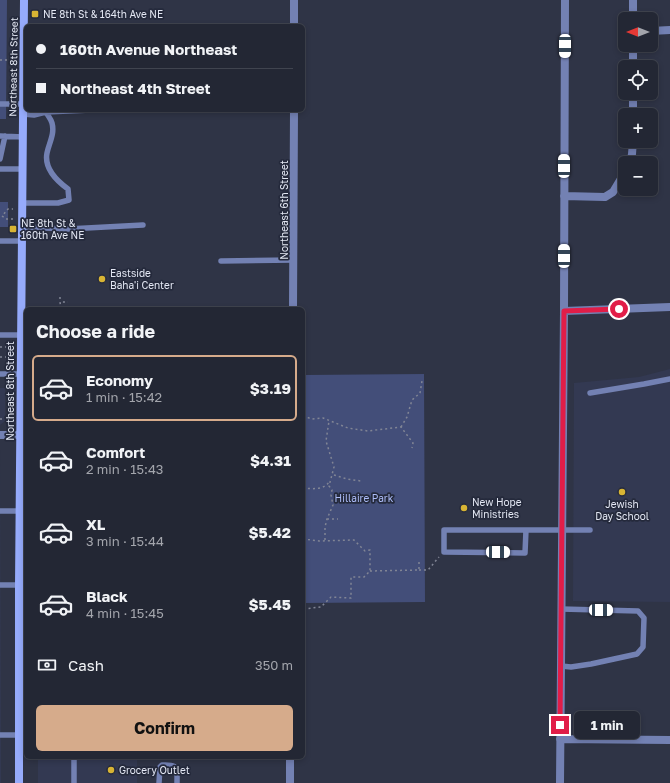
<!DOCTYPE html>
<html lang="en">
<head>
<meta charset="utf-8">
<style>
  :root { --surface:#232734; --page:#2f3340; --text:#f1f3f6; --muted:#a3a5ac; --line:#40444f; --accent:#d6ab8b }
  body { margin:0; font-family:"Golos Text",sans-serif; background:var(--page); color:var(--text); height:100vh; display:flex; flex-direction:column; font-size:15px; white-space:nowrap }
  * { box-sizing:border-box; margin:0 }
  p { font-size:13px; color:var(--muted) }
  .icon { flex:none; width:22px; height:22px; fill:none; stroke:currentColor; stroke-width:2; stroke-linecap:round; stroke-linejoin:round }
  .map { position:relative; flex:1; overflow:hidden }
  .sheet { position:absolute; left:24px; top:307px; width:281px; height:452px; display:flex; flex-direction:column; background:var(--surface); border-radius:6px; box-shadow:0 2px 6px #0003,0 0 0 1px var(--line) }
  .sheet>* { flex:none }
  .hud { position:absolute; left:24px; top:24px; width:281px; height:88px; border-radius:6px; box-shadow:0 2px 6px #0003,0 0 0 1px var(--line); display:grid; align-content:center; height:88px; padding:0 12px; background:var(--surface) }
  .needle { width:26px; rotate:270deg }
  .fabs { position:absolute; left:618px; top:12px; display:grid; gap:8px }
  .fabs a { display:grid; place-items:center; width:40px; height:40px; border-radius:6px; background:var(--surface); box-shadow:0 2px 6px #0003,0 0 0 1px var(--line); font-size:20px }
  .end { position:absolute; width:18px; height:18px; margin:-9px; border:5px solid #e11d48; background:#fff; box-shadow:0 0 0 2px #fff }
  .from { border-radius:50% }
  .bubble { position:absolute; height:28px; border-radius:6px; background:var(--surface); box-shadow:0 2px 6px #0003,0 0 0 1px var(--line); font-size:13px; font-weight:700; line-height:28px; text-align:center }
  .car { position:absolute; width:12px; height:24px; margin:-12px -6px; border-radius:5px; box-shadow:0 0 3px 1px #0007; background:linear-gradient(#fff 24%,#345 0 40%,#fff 0 76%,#345 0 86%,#fff 0) }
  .hud b { display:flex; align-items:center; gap:14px; height:38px; font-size:15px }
  .hud b+b { border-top:1px solid var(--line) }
  .hud i { width:10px; height:10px; background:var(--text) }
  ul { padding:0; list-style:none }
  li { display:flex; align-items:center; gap:12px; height:66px; margin:0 8px 6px; padding:0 4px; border:2px solid transparent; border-radius:6px }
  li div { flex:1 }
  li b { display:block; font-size:15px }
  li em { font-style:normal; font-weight:700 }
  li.active { border-color:var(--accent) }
  li>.icon { width:36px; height:36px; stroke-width:1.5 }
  h2 { padding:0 12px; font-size:18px; line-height:48px }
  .pay { display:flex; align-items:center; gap:10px; height:44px; padding:0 12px; font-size:15px }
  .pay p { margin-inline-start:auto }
  .action { display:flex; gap:8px; margin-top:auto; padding:8px 12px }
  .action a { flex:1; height:46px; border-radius:6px; background:var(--accent); color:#111; font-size:16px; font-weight:700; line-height:46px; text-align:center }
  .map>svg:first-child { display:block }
  .built { fill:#333952 }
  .green { fill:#434e79 }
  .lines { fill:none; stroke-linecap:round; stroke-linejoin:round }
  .path { stroke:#818595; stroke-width:1.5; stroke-dasharray:2 3; stroke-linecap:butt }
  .lane { stroke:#7381b3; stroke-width:5.5 }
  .street { stroke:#7381b3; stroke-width:8 }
  .secondary { stroke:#96abfb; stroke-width:8 }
  .route { stroke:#e11d48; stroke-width:5 }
  .poi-dot { fill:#d8b434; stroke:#252a3c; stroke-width:1.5 }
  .labels { text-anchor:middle; stroke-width:3.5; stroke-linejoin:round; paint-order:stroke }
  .poi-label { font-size:10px; fill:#e3e7f3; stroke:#252a3c; text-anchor:start }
  .street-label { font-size:10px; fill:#e3e7f3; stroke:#252a3c }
  .park-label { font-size:10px; fill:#adbdf8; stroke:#252a3c }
</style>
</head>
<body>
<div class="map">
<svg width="670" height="783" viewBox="0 0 670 783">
  <rect width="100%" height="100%" fill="#2f3446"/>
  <!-- built -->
  <path class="built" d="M670,369V602L573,601L574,383L639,377Z
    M0,388H5V421L0,425Z
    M0,449L1,783H0Z
    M38,757H137V783H38Z"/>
  <!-- green -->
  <path class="green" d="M0,0H7L6,119H0Z
    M0,202H8V227H0Z
    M424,374L425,602L303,603L304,375Z"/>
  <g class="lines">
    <!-- path -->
    <path class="path" d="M0,60H9
      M13,219H6L2,216L8,209H13
      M60,297V302
      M61,309L60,302H68
      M0,347H6
      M0,357H6
      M303,416L312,419L323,418L348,428L368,431L401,427L413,443L412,448
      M0,419H4
      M401,427L407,417L412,400L420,393L422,381
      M334,475L347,479L361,481
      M303,488C312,489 324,490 329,482
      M327,519H338
      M303,539L319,541L354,540L365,551L370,550V571L364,577H351V598L331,597L321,607L303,609
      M325,540V527L327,519L333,505L331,495L332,490L329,486L334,467L326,441L329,421
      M419,570H428L439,557
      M370,571L419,570V559"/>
    <!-- lane -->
    <path class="lane" d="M0,104H23
      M46,112L91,110
      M0,136L23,137
      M0,159L5,136
      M0,169H22
      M22,203H58L69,200L68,189C57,181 44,168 47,153C49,143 55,134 52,123C51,119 48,116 46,112L34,115L23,114
      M22,227L68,229L143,225
      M0,241H22
      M221,261L294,260
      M0,335H21
      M0,374H21
      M590,393L644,384L670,379
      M0,511H19
      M444,530H526L525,553L444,552Z
      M526,530H590
      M0,585H26
      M561,666L571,667L591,664L637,654L643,647L644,618L638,611L561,609
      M0,735H19
      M74,757V783
      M159,783L160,767L162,765C179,764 177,768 177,783"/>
    <!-- street -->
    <path class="street" d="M633,19V0
      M294,26V0
      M651,31L670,30
      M633,45V67
      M633,93V115
      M630,163L632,154L633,141
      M564,196L605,197L613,192L625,172
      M293,309L294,110
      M564,311L670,307
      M0,435H20
      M560,739L670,740
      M290,783V757
      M560,783L564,311L565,0"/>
    <!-- secondary -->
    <path class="secondary" d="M19,783V585L24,0"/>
  </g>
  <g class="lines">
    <!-- route -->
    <path class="route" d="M560,725L564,311L619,309"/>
  </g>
  <!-- markers -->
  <g class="poi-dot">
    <rect x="31" y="10" width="8" height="8" rx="2"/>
    <rect x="9" y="225" width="8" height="8" rx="2"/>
    <circle cx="102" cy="279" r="4"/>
    <circle cx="622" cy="492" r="4"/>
    <circle cx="464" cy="508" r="4"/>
    <circle cx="111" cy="770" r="4"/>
  </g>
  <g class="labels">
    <!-- poi labels -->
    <g class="poi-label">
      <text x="43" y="18">NE 8th St &amp; 164th Ave NE</text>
      <text x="21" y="227">NE 8th St &amp;<tspan x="21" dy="12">160th Ave NE</tspan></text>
      <text x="110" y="277">Eastside<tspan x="110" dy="12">Baha'i Center</tspan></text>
      <text x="472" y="506">New Hope<tspan x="472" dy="12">Ministries</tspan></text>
      <text x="622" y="508" text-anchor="middle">Jewish<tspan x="622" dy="12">Day School</tspan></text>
      <text x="119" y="774">Grocery Outlet</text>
    </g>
    <!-- street labels -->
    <g class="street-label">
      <text transform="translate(13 67) rotate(-89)" y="4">Northeast 8th Street</text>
      <text transform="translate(284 210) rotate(-90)" y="4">Northeast 6th Street</text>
      <text transform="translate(10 391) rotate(-90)" y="4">Northeast 8th Street</text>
    </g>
    <!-- park labels -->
    <g class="park-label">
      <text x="364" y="502">Hillaire Park</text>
    </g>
  </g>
</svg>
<div class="fabs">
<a><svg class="needle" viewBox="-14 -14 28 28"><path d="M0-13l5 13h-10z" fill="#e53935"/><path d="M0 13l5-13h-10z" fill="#a3a5ac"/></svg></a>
<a><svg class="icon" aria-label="locate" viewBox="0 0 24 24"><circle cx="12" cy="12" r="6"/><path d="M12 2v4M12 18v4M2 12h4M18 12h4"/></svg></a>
<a>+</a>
<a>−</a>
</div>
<i class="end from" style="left:619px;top:309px"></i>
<i class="end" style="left:560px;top:725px"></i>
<div class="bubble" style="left:574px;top:711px;width:66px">1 min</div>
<i class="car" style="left:565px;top:46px;rotate:180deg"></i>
<i class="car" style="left:564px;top:166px;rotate:0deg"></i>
<i class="car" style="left:564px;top:256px;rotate:0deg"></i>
<i class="car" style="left:498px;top:552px;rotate:91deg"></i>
<i class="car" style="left:601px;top:610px;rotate:91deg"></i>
<div class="hud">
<b><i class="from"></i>160th Avenue Northeast</b>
<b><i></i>Northeast 4th Street</b>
</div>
<section class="sheet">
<h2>Choose a ride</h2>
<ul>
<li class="active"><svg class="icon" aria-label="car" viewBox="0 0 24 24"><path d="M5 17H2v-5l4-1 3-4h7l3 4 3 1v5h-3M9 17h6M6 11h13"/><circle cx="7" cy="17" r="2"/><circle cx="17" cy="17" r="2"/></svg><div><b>Economy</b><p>1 min · 15:42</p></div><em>$3.19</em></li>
<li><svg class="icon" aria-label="car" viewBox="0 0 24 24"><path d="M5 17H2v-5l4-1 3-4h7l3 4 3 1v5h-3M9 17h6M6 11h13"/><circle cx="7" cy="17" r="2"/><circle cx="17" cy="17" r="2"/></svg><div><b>Comfort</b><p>2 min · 15:43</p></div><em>$4.31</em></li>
<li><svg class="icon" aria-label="car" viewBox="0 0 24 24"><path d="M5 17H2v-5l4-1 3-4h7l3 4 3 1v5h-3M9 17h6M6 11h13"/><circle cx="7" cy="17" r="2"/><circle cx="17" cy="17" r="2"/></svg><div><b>XL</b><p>3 min · 15:44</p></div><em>$5.42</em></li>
<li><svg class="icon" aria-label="car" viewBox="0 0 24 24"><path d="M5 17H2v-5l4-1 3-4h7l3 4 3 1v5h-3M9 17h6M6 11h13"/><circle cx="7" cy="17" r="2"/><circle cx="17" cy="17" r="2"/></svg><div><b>Black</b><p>4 min · 15:45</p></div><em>$5.45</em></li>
</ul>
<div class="pay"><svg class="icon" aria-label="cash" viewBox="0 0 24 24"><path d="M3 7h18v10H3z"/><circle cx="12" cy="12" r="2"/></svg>Cash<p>350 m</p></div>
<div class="action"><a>Confirm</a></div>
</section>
</div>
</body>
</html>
